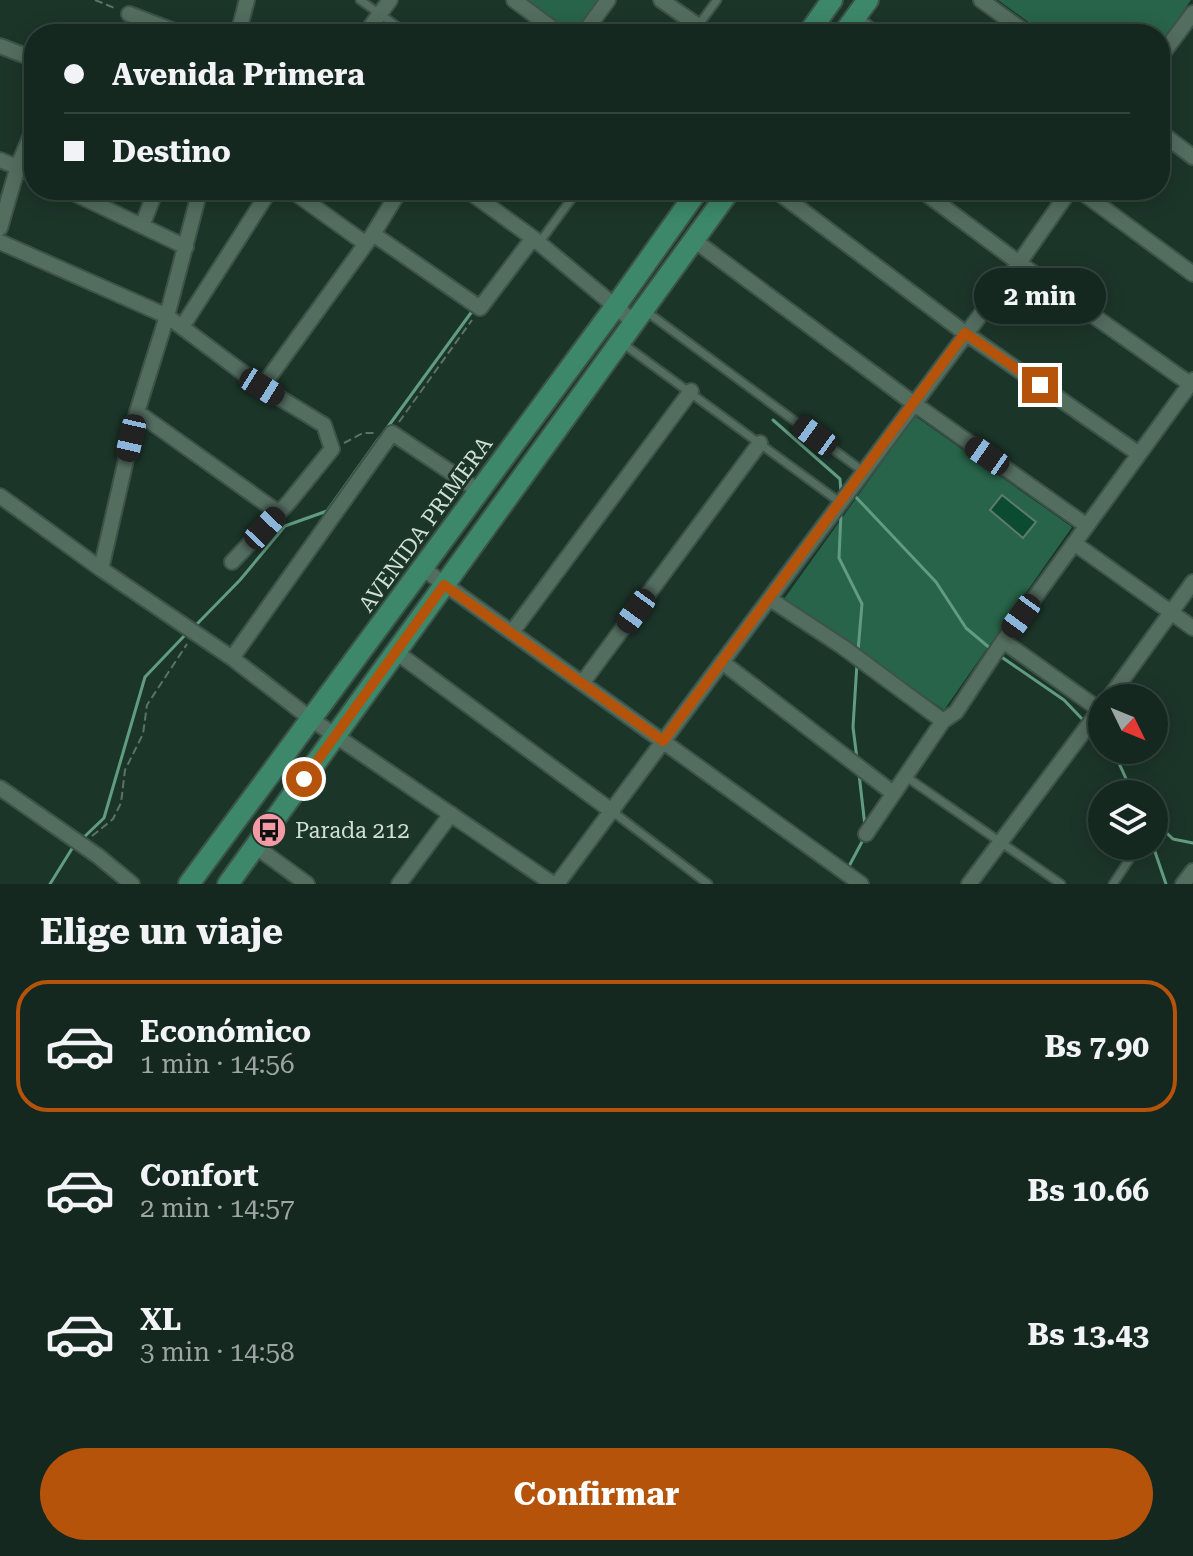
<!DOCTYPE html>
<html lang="es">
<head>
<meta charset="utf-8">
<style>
  :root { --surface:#15281f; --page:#22342c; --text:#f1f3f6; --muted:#9da6a4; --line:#34443d; --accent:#b45309 }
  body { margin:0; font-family:"Roboto Serif",serif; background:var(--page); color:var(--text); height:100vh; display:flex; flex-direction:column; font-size:30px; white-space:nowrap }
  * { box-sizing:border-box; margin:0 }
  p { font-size:26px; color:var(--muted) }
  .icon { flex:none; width:44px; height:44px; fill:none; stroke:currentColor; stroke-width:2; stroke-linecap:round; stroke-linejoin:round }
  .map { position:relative; height:884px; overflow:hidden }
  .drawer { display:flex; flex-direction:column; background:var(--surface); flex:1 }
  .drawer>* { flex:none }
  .top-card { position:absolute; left:24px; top:24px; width:1146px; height:176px; border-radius:32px; box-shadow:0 4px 20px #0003,0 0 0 2px var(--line); display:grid; align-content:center; height:176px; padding:0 40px; background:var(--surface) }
  .needle { width:52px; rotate:133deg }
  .buttons { position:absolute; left:1088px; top:684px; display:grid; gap:16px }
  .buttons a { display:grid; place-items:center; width:80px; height:80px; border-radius:50%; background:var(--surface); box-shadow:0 4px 20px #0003,0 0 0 2px var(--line); font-size:40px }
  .end { position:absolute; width:36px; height:36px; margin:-18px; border:10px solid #b45309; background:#fff; box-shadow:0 0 0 4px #fff }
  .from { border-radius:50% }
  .bubble { position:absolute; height:56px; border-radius:28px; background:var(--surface); box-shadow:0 4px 20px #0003,0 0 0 2px var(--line); font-size:26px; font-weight:700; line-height:56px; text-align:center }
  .car { position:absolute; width:24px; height:48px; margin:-24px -12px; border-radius:10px; box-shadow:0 0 6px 2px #0007; background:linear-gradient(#222 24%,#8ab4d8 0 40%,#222 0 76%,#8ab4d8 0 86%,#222 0) }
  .top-card b { display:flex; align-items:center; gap:28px; height:76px; font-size:30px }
  .top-card b+b { border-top:2px solid var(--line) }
  .top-card i { width:20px; height:20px; background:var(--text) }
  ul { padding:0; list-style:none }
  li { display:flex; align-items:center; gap:24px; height:132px; margin:0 16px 12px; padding:0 24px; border:4px solid transparent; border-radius:32px }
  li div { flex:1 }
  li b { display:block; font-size:30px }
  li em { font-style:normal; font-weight:700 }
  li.selected { border-color:var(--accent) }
  li>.icon { width:72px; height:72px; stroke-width:1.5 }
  h2 { padding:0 40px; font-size:36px; line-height:96px }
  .button { display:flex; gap:16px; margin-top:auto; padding:16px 40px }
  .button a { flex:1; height:92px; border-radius:48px; background:var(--accent); color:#fff; font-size:32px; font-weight:700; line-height:92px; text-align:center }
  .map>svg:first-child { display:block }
  .green { fill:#286449 }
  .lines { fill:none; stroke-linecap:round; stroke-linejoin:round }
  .stream { stroke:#619c81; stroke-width:3 }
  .building { fill:#0b4b32; stroke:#5f7a6c; stroke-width:2 }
  .lane-casing { stroke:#3d5348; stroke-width:11 }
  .street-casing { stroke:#3d5348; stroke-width:18 }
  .secondary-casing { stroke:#3d5348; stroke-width:24 }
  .path { stroke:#5c7267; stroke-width:2; stroke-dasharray:8 4; stroke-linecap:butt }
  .lane { stroke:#536d5f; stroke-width:7 }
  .street { stroke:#536d5f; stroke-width:14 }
  .secondary { stroke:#3d886b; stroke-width:20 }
  .route { stroke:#b45309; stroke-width:10 }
  .labels { text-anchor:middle; stroke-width:6; stroke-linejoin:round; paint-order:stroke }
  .street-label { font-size:22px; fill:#d1e0d7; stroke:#1c3529 }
  .poi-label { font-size:22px; fill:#d1e0d7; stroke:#1c3529; text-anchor:start }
</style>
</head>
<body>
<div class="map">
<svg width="1193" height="884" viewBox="0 0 1193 884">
  <rect width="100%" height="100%" fill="#1c3529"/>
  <!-- green -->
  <path class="green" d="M526,0H599L574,34Z
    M998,0H1191L1160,44V34H1045Z
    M915,416L1072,527L944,710L784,599Z"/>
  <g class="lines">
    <!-- stream -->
    <path class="stream" d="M773,420L840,479L841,493
      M387,428L473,310
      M853,494L936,582L966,628L991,649
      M841,513L839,558L862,604L858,651
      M196,625L240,580L285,526L327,511L379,438
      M1000,656L1064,700L1085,722
      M1091,727L1102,739
      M1113,750L1133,794
      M857,759L853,727L857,663
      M859,774L865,826
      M1154,821L1173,839L1193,843
      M82,839L104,818L145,677L186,634
      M1153,846L1166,884
      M847,870L864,838
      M50,884L73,847"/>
  </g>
  <!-- building -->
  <path class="building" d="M1002,495L1036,522L1023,538L990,510Z"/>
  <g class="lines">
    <!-- lane casing -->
    <g class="lane-casing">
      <path id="lane" d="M360,0L408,34
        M692,34L717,0
        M539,243L578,190
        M647,312L864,472
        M622,343L841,503
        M905,776L1061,884
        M613,812L708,884
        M1113,884L1129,860"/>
    </g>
    <!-- street casing -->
    <g class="street-casing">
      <path id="street" d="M514,0L560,34
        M661,0L710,34
        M981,0L1028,34
        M129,14L182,34
        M854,18L875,34
        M238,34L247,0
        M365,34L390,0
        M583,34L608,0
        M0,46L34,59
        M1160,57L1193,13
        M1160,132L1193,157
        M0,160L34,174
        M67,190L186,247
        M291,190L366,244
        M467,190L533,238L634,322
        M775,190L965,333L1139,454
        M921,190L1019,263L1190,384
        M1079,190L1193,274
        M142,226L156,190
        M0,228L18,166L34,128
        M373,234L480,308L533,238
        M694,240L913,403L1087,526
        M0,242L167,316L262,387L324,425L332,449L289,502L232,562
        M182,327L270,190
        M262,387L373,234L400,190
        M137,412L279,513
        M0,496L101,569L232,658L311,719L553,884
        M1074,543L1193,628
        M422,568L861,884
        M101,569L137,412L167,316L200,190
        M770,599L843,647L943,721
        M512,632L691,391
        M1003,641L1100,710
        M396,652L613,812
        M232,658L392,433L479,491
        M722,662L893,793
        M583,682L760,443
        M1109,698L1193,582
        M0,788L98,856L132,884
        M866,834L943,721L956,712L1003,641L1193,380
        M255,846L307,884
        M399,884L451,814
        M557,884L1019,263L1070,190
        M969,884L1102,707
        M1183,884L1193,871"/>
    </g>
    <!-- secondary casing -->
    <g class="secondary-casing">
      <path id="secondary" d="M808,34L832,0
        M843,34L868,0
        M189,884L615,307L698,190
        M228,884L730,190"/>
    </g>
    <!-- path -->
    <path class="path" d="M95,0L117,9
      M399,422L472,320
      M344,443L363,433H375
      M92,836L113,819L121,803L125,770L143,734L147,705L187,644"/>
    <!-- lane -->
    <use href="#lane" class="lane"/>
    <!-- street -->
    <use href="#street" class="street"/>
    <!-- secondary -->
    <use href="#secondary" class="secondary"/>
  </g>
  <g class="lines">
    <!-- route -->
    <path class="route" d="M304,779L444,585L663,741L965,333L1040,385"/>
  </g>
  <!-- icons -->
  <defs>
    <g id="bus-disc" transform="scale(1.8)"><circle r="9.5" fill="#f49aa6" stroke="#1c3529"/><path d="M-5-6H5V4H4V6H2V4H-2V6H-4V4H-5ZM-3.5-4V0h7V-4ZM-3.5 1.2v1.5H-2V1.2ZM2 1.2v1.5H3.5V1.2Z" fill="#111"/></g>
  </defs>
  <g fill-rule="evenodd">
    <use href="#bus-disc" x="269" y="830"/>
  </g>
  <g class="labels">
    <!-- street labels -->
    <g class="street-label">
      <text transform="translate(425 524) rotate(-54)" y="8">AVENIDA PRIMERA</text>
    </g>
    <!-- poi labels -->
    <g class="poi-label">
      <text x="295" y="838">Parada 212</text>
    </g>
  </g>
</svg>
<div class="buttons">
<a><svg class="needle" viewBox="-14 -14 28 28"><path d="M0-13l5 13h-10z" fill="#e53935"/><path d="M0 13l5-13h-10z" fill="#9da6a4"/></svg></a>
<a><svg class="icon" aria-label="layers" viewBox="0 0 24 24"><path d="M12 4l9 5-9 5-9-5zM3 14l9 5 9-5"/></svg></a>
</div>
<i class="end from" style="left:304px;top:779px"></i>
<i class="end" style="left:1040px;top:385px"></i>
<div class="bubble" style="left:974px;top:268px;width:132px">2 min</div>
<i class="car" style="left:262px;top:387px;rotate:122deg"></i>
<i class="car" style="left:815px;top:436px;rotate:306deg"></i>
<i class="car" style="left:131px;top:438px;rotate:193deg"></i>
<i class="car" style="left:987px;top:456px;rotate:305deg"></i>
<i class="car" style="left:265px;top:528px;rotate:43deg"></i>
<i class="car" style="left:636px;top:611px;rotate:216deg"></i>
<i class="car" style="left:1021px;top:616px;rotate:216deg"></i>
<div class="top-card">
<b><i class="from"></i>Avenida Primera</b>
<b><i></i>Destino</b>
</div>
</div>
<section class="drawer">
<h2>Elige un viaje</h2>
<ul>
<li class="selected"><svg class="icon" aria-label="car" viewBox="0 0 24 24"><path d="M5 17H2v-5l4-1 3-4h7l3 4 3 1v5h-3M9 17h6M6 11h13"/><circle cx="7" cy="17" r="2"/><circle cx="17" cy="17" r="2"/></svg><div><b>Económico</b><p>1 min · 14:56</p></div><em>Bs 7.90</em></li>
<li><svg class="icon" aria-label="car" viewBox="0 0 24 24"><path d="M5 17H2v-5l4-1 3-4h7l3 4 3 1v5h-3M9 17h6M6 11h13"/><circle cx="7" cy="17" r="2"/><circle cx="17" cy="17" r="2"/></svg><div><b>Confort</b><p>2 min · 14:57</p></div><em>Bs 10.66</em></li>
<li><svg class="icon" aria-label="car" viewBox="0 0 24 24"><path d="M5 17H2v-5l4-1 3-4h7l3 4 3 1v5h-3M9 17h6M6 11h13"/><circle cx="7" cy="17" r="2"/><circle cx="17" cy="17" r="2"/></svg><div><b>XL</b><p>3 min · 14:58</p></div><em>Bs 13.43</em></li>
</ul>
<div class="button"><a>Confirmar</a></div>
</section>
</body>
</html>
